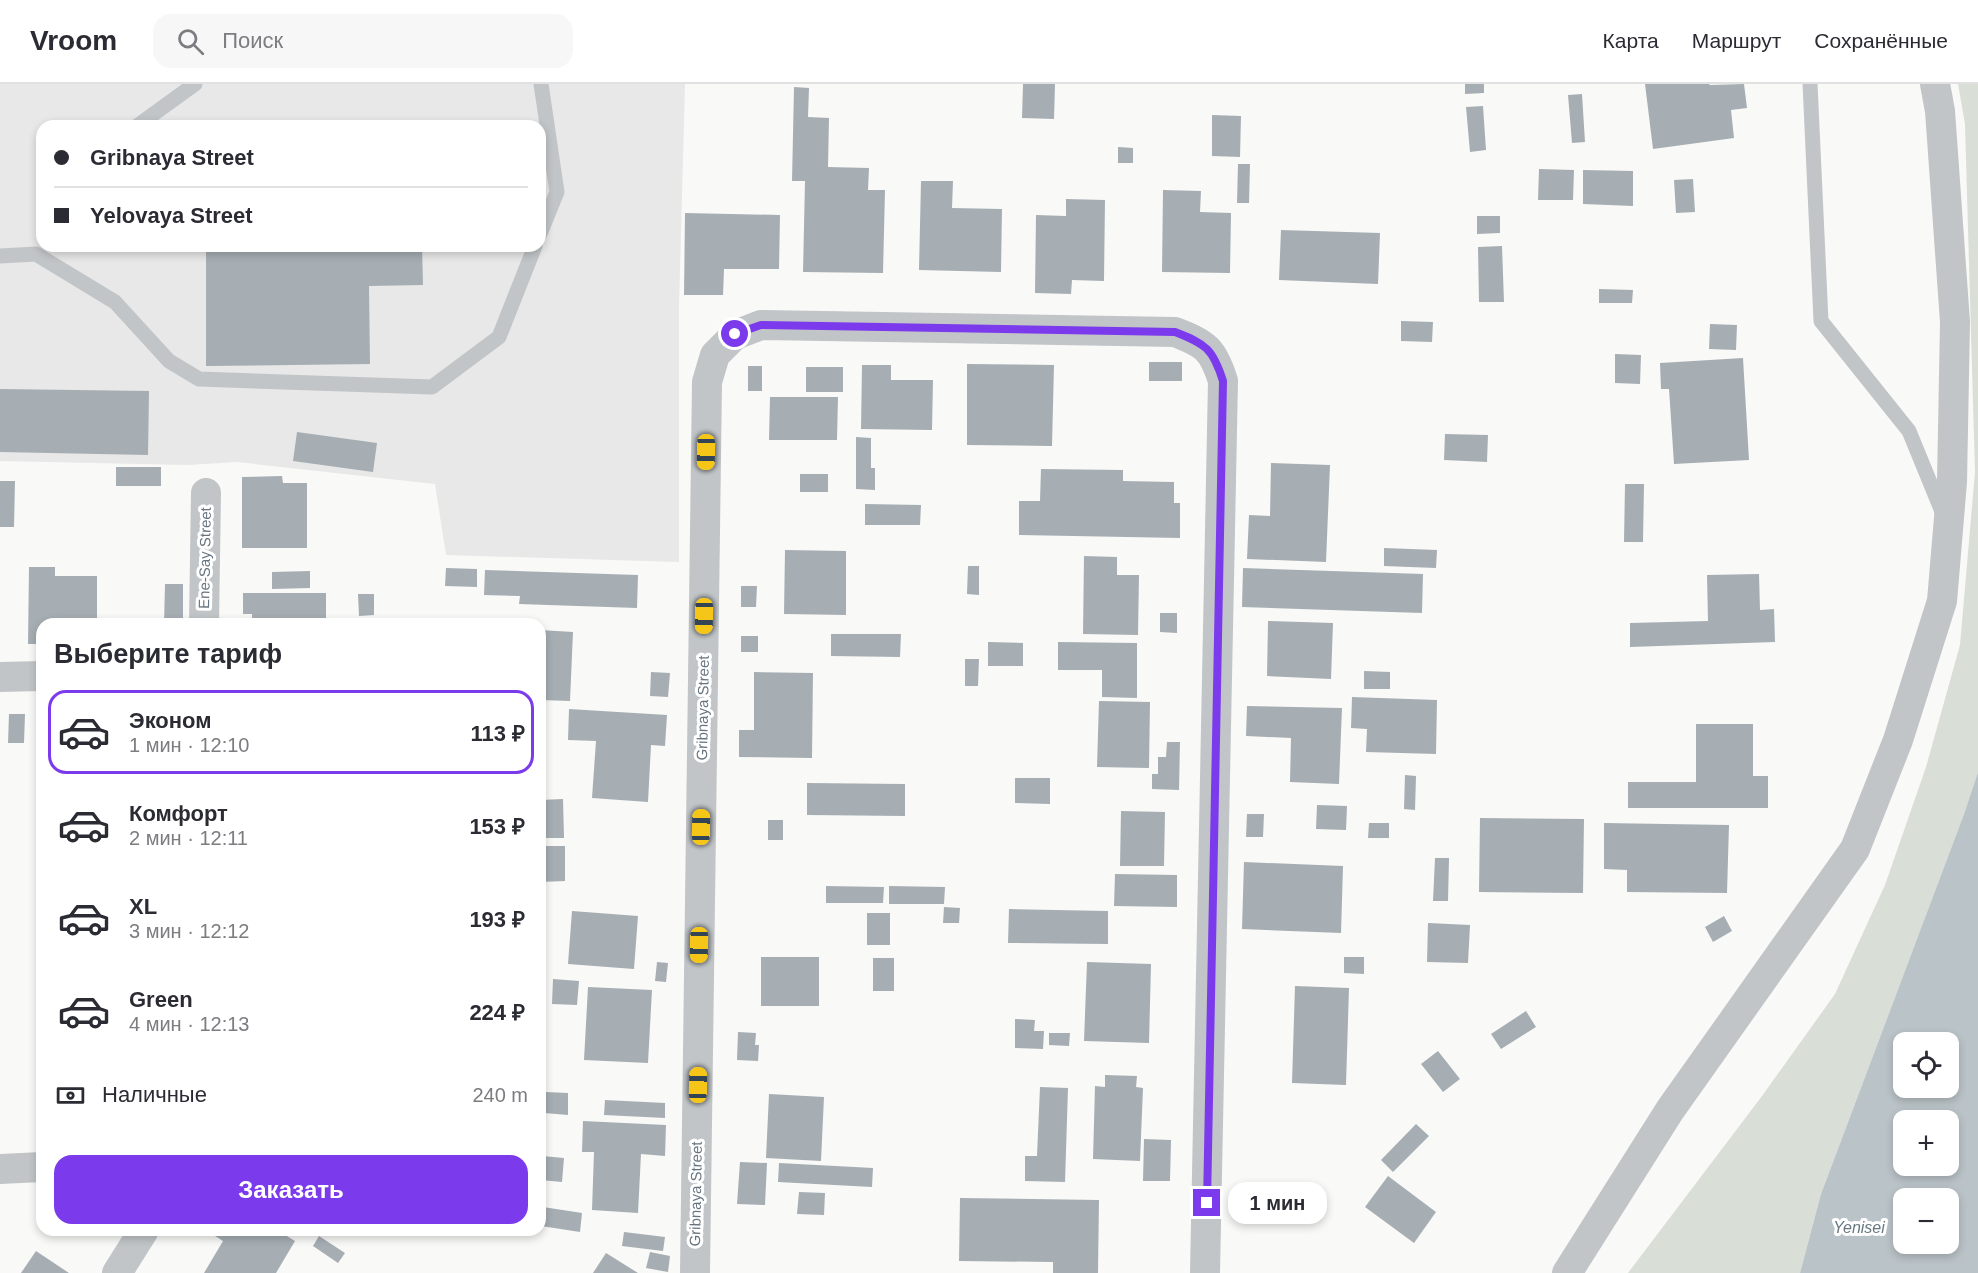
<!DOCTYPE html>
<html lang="ru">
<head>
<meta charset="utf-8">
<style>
  :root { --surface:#fff; --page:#f7f7f7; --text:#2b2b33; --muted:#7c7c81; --line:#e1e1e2; --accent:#7c3aed }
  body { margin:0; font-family:Arial,sans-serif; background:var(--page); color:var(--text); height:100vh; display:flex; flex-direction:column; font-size:22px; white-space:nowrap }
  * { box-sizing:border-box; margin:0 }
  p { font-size:20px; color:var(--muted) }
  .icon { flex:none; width:33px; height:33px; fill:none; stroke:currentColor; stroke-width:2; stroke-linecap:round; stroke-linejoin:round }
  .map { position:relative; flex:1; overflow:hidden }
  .sheet { position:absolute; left:36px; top:534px; width:510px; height:618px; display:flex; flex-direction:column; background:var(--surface); border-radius:18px; box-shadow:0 3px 9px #0003 }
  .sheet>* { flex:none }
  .banner { position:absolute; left:36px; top:36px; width:510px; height:132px; border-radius:18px; box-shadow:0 3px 9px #0003; display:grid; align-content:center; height:132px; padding:0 18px; background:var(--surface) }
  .fabs { position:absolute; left:1893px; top:948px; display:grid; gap:12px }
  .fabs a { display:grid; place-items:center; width:66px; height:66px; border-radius:12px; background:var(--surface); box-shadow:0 3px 9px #0003; font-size:30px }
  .end { position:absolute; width:27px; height:27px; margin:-14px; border:8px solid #7c3aed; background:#fff; box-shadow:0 0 0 3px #fff }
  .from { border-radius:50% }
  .bubble { position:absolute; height:42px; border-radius:18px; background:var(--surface); box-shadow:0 3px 9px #0003; font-size:20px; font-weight:700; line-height:42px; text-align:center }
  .car { position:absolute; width:18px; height:36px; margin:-18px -9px; border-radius:8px; box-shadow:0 0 4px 2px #0007; background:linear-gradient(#f5c518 24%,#345 0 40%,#f5c518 0 76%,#345 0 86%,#f5c518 0) }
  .banner b { display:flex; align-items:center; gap:21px; height:57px; font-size:22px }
  .banner b+b { border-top:2px solid var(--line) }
  .banner i { width:15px; height:15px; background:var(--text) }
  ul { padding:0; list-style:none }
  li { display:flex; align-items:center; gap:18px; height:84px; margin:0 12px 9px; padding:0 6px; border:3px solid transparent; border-radius:18px }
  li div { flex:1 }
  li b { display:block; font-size:22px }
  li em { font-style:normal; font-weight:700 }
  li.current { border-color:var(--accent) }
  li>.icon { width:54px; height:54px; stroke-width:1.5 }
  h2 { padding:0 18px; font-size:27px; line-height:72px }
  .pay { display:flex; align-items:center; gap:15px; height:66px; padding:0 18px; font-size:22px }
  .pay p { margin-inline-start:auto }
  .cta { display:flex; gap:12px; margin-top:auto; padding:12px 18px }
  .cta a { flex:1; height:69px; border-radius:18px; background:var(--accent); color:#fff; font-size:24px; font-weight:700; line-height:69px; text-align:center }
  header { display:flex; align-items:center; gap:36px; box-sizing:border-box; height:84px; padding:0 30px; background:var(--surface); border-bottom:2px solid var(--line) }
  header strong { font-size:28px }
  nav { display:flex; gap:33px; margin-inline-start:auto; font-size:21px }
  .search { width:420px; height:54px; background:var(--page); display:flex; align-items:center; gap:15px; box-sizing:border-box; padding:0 21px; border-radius:18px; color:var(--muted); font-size:22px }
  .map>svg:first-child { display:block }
  .built { fill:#e7e8e7; fill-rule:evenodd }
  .green { fill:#d9ded7 }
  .water { fill:#bac3c7; fill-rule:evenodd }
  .building { fill:#a6aeb3 }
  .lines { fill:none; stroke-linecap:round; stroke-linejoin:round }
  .service { stroke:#c1c5c8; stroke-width:15 }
  .minor { stroke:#c1c5c8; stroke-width:30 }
  .route { stroke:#7c3aed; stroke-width:8 }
  .labels { text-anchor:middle; stroke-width:6; stroke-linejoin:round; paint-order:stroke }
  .street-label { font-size:15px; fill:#66747f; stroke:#fff }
  .water-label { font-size:16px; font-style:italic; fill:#677880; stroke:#fff }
</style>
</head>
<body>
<header>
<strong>Vroom</strong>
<div class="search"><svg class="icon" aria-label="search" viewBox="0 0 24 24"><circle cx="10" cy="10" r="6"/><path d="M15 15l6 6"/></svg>Поиск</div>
<nav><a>Карта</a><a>Маршрут</a><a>Сохранённые</a></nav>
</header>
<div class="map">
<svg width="1978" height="1189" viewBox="0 0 1978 1189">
  <rect width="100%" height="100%" fill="#f9f9f7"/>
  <!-- built -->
  <path class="built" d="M0,0H685L679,222V478L446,471L435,400L237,378L188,381L0,377ZM42,42H540V162H42Z"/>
  <!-- green -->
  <path class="green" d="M1958,0H1978V688L1964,730L1821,1110L1800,1189H1628L1762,1012L1835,910L1885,801L1926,683L1960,561L1975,388L1965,40Z"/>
  <!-- water -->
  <path class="water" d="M1978,688V1189H1800L1821,1110L1964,730ZM1904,958H1948V1004H1904ZM1904,1036H1948V1082H1904ZM1904,1114H1948V1160H1904Z"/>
  <!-- building -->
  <path class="building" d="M1023,0H1055L1054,35L1022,34Z
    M1465,0H1484V9L1465,10Z
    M1645,0H1709L1710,1L1744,0L1747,24L1731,26L1734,54L1653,65Z
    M794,3L809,4L808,33L829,34L828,83L869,84L868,106H885L883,189L803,188L805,97H792Z
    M1582,10L1585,58L1572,59L1568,11Z
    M1483,22L1486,66L1470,68L1466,23Z
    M1212,31L1241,32L1240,73L1212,72Z
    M1118,63L1133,64V79H1118Z
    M1238,80H1250L1249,119H1237Z
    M1539,85L1574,86L1573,116H1538Z
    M1583,86L1633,87V122L1583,120Z
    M1693,95L1695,128L1676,129L1674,96Z
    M921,97H953L952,124L1002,125L1001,188L919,186Z
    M1163,106L1201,107L1200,128L1231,129L1230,189L1162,188Z
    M1066,115L1105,116L1104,197L1072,196L1071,210L1035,209L1036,131L1066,132Z
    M685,129L780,131L779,185H724L723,211H684Z
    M1477,132H1500V149L1477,150Z
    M1281,146L1380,149L1378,200L1279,196Z
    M206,162H422L423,201L369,202L370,280L206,282Z
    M1502,162L1504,218H1479L1478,163Z
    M1599,205L1633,206L1632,219H1599Z
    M1401,237L1433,238L1432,258L1401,257Z
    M1710,240L1737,241L1736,266L1709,265Z
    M1615,270L1641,271L1640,300L1615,299Z
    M1743,274L1749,376L1674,380L1669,305H1661L1660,279Z
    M1149,278H1182V297H1149Z
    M967,280L1054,281L1052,362L967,361Z
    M862,281H891V296H933L932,346L861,345Z
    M748,282H762V307H748Z
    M806,283H843V308H806Z
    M0,305L149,307L148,371L0,368Z
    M770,313H838L837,356H769Z
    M297,348L377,359L373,388L293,377Z
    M1445,350L1488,351L1487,378L1444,376Z
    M856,353L871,354V384H875V406L856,405Z
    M1271,379L1330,381L1326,478L1247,475L1249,431L1270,432Z
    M116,383H161V402H116Z
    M1041,385L1123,386V397L1174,398V419H1180V454L1019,451V417H1040Z
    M800,390H828V408H800Z
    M282,392L283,399H307V464H242V393Z
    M0,397H15L14,443H0Z
    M1625,400H1644L1643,458H1624Z
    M865,420L921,421L920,441H865Z
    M1384,464L1437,466L1436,484L1384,482Z
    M785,466L846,467V531L784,530Z
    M1084,472L1117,473V491H1139L1138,551L1083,550Z
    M968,482H979V511L967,510Z
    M29,483H55V492H97V540H42V560H28Z
    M446,484L477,485V503L445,502Z
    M1243,484L1423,490L1422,529L1242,523Z
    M485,486L638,491L637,524L519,520L520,512L484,511Z
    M310,487V504L272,505V488Z
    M1759,490L1760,526L1774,525L1775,558L1630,563V539L1708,537L1707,491Z
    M165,500H183V540H164Z
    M741,502H757L756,523H741Z
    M243,509H326V534H311V540H252V530H243Z
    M358,510H374V531L359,532Z
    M1160,529H1177V549L1160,548Z
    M1268,537L1333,539L1331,595L1267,592Z
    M540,546L573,548L570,617L540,616Z
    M831,550H901L900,573L831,572Z
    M741,552H758V568H741Z
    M988,558L1023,559V582H988Z
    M1058,558L1137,559V614L1102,613V586H1058Z
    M965,575H979L978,602H965Z
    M1364,587L1390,588V605H1364Z
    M651,588L670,589L668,613L650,612Z
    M754,588L813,589L812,674L739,673V646H754Z
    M1352,613L1437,616L1436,670L1366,668L1367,645L1351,644Z
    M1099,617L1150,618L1149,684L1097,683Z
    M1247,622L1342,624L1339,700L1290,698L1291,654L1246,652Z
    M569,625L667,631L665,662L651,661L648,718L592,714L596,657L568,656Z
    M9,630H25L24,659H8Z
    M1696,640H1753V692H1768V724H1628V698H1696Z
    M1167,658H1180L1179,706L1152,705V690H1158V673H1166Z
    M1405,691L1416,692L1415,726L1404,725Z
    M1015,694H1050V720L1015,719Z
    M807,699L905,700V732L807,731Z
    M563,715L564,754H540V716Z
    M1317,721L1347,722L1346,746L1316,745Z
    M1121,727L1165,728L1164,782H1120Z
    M1247,730H1264L1263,753H1246Z
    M1480,734L1584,735L1583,809L1479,808Z
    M768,736H783V756H768Z
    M1369,739H1389V754H1368Z
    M1604,739L1729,741L1727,809L1627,808V786L1604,785Z
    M540,762H565V797L540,798Z
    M1435,774H1449L1448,817H1433Z
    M1244,778L1343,782L1341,849L1242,845Z
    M1115,790L1177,791V823L1114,822Z
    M826,802L884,803L883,819H826Z
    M889,802L945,803L944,820H889Z
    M944,823L960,824L959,839H943Z
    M1009,825L1108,827V860L1008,859Z
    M572,827L638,832L634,885L568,880Z
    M867,829H890V861H867Z
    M1724,832L1732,847L1713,858L1705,843Z
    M1428,839L1470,841L1468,879L1427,878Z
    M761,873H819V922H761Z
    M1344,873H1364V890L1344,889Z
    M873,874H894V907H873Z
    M657,878L668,879L666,898L655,897Z
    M1087,878L1151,880L1149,959L1084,957Z
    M553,895L579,897L577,921L552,920Z
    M1295,902L1349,904L1346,1001L1292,999Z
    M588,903L652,906L648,979L584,976Z
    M1526,927L1536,943L1501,965L1491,950Z
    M1015,935L1035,936L1034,947H1044L1043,965L1015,964Z
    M738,948L756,949L755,961H759L758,977L737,976Z
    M1049,949H1070L1069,962L1049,961Z
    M1438,967L1460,995L1443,1008L1421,980Z
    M1105,991L1137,992L1136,1003L1143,1004L1140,1077L1093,1075L1095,1002L1105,1003Z
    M1040,1003L1068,1004L1065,1098L1025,1097V1072H1037Z
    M546,1008L568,1009V1031L544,1029Z
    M769,1010L824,1013L821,1077L766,1074Z
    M605,1016L665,1019V1034L604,1031Z
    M583,1037L666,1041L665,1072L641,1070L638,1129L592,1126L594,1068H582Z
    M1416,1040L1429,1052L1393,1088L1381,1076Z
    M1144,1055L1171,1056L1170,1097H1143Z
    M542,1072L564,1074L562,1098L540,1096Z
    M740,1078L767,1079L765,1121L737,1120Z
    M779,1079L873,1084L872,1103L778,1098Z
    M1388,1092L1436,1128L1414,1159L1365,1123Z
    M799,1108L825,1109L824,1131L797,1130Z
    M960,1114L1099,1116L1098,1189H1053V1178L959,1177Z
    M543,1123L582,1129L580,1148L541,1142Z
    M214,1146H277L295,1157L276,1189H204L223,1157L212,1150Z
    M624,1148L665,1153L663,1167L622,1162Z
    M319,1152L345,1169L338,1179L313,1162Z
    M36,1167L69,1189H21Z
    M650,1168L670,1172L668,1188L646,1184Z
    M606,1169L638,1189H593Z"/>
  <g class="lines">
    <!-- service -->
    <path class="service" d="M1810,0L1821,237L1909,347L1943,430
      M137,42L195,0
      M540,150L557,108L541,0
      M0,172L36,170L115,218L169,277L199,295L432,303L499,253L535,162"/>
    <!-- minor -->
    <path class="minor" d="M204,540L206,409
      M0,593L42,592
      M0,1085L42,1083
      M117,1189L144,1146
      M695,1189L707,298L715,271L735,251L761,241L1175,248C1206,260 1213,265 1223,297L1205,1189
      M1567,1189L1670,1026L1855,765L1898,656L1942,517L1952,398L1955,238L1940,27L1935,0"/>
  </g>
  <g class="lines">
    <!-- route -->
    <path class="route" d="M735,250L761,241L1175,248C1206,260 1213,265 1223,297L1207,1119"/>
  </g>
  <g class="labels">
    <!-- street labels -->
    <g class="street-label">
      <text transform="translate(205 474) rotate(-89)" y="5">Ene-Say Street</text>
      <text transform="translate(703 624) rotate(-89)" y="5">Gribnaya Street</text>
      <text transform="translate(696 1110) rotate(-89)" y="5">Gribnaya Street</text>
    </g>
    <!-- water labels -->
    <g class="water-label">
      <text x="1859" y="1149">Yenisei</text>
    </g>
  </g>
</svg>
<div class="fabs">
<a><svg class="icon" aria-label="locate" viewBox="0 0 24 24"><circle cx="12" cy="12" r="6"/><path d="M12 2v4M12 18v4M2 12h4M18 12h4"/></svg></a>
<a>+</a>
<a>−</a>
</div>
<i class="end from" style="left:735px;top:250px"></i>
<i class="end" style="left:1207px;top:1119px"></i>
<div class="bubble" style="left:1228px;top:1098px;width:99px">1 мин</div>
<i class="car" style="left:706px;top:368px;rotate:181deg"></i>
<i class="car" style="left:704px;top:532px;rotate:181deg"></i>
<i class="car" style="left:701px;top:743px;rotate:1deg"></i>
<i class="car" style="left:699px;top:861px;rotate:181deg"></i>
<i class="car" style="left:698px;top:1001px;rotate:1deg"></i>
<div class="banner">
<b><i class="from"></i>Gribnaya Street</b>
<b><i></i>Yelovaya Street</b>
</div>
<section class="sheet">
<h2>Выберите тариф</h2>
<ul>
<li class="current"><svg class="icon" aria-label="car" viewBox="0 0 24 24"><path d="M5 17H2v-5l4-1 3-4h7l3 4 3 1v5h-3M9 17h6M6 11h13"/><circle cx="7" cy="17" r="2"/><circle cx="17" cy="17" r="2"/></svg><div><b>Эконом</b><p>1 мин · 12:10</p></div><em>113 ₽</em></li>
<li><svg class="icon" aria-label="car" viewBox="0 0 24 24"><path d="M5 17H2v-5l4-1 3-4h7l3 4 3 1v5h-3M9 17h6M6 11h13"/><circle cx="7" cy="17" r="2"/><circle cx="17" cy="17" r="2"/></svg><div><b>Комфорт</b><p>2 мин · 12:11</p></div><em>153 ₽</em></li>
<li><svg class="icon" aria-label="car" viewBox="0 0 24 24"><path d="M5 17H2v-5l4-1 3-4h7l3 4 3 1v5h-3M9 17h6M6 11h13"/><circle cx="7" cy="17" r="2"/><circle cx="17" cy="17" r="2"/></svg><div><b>XL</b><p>3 мин · 12:12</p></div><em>193 ₽</em></li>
<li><svg class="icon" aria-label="car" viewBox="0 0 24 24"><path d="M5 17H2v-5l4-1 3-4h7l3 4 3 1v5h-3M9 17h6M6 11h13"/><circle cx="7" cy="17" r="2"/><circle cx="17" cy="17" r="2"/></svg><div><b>Green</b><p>4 мин · 12:13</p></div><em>224 ₽</em></li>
</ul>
<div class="pay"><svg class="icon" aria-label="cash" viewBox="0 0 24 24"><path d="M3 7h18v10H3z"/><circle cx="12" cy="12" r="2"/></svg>Наличные<p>240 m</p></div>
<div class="cta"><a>Заказать</a></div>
</section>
</div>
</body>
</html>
